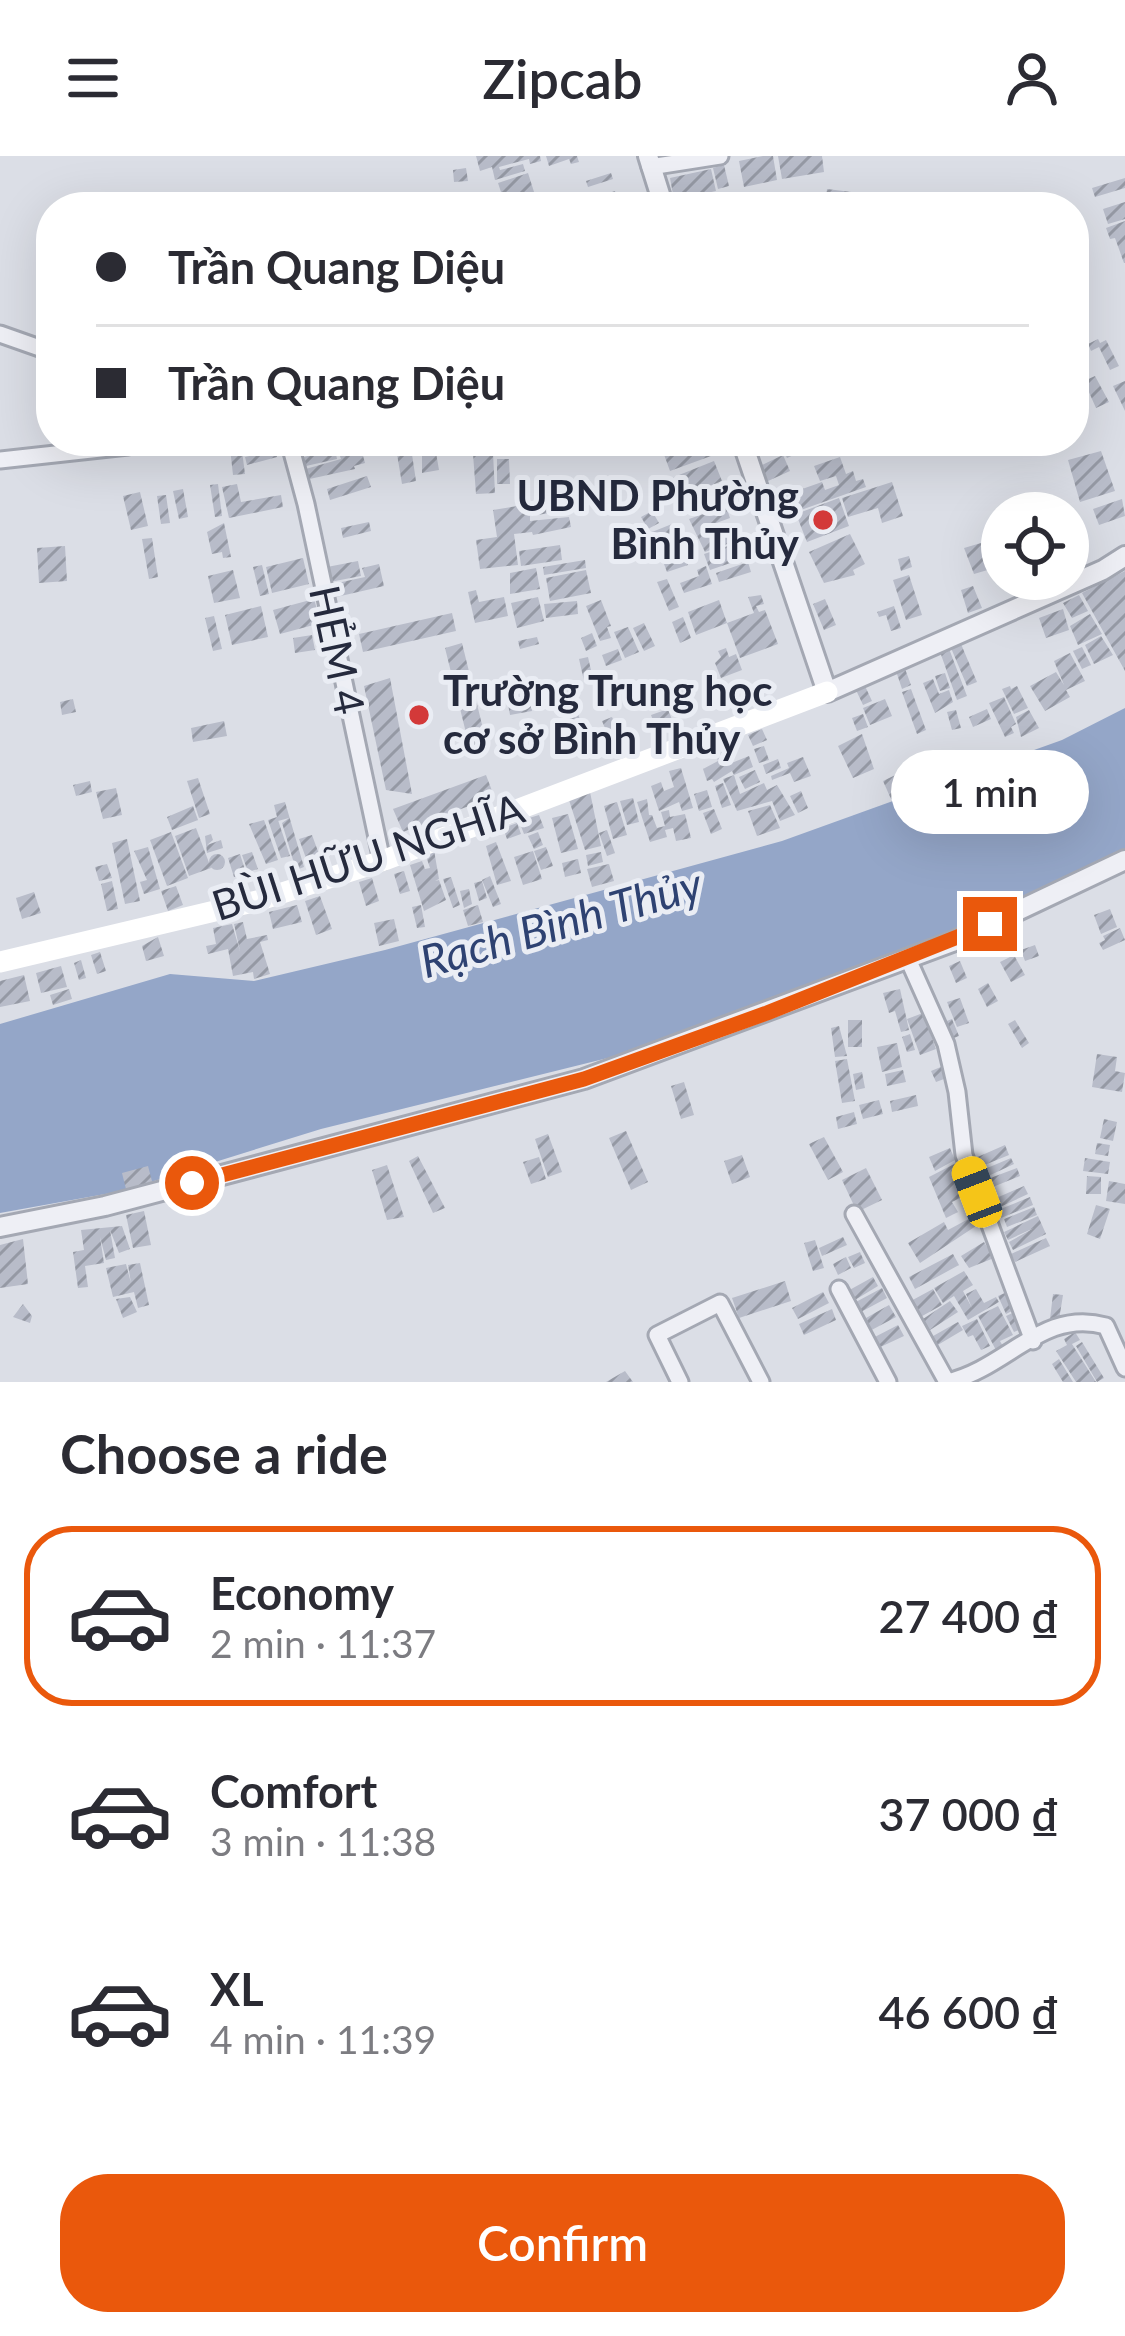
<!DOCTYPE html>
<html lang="en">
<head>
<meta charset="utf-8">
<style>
  :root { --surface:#fff; --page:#f7f7f7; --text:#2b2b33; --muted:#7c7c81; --line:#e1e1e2; --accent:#ea580c }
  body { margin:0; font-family:Lato,sans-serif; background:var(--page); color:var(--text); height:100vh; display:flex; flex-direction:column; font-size:45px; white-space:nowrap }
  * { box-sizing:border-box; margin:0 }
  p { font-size:39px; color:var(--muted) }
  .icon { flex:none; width:66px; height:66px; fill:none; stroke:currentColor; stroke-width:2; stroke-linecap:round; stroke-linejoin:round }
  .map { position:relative; height:1226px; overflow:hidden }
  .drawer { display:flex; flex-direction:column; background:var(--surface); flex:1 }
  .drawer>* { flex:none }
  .banner { position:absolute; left:36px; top:36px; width:1053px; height:264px; border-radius:48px; box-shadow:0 12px 48px #0002; display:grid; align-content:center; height:264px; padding:0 60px; background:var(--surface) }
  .controls { position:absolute; left:981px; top:336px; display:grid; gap:24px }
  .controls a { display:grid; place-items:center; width:108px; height:108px; border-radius:50%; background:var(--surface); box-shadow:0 12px 48px #0002; font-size:60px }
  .end { position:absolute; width:54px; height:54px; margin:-27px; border:15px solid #ea580c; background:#fff; box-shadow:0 0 0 6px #fff }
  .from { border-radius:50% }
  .bubble { position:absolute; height:84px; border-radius:42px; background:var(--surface); box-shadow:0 12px 48px #0002; font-size:39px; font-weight:600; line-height:84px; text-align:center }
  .car { position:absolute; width:36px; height:72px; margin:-36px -18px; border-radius:15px; box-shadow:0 0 9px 3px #0007; background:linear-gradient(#f5c518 24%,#345 0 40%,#f5c518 0 76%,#345 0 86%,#f5c518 0) }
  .banner b { display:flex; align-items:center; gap:42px; height:114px; font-size:45px }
  .banner b+b { border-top:3px solid var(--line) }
  .banner i { width:30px; height:30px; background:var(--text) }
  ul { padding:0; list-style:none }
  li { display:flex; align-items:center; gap:36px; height:180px; margin:0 24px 18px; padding:0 36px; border:6px solid transparent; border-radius:48px }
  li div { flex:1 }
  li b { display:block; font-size:45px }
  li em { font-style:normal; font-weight:600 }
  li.on { border-color:var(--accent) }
  li>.icon { width:108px; height:108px; stroke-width:1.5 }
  h2 { padding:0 60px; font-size:54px; line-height:144px }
  .cta { display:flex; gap:24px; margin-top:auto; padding:24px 60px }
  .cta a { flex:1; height:138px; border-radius:48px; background:var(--accent); color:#fff; font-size:48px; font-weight:600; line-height:138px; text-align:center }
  header { display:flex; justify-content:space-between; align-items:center; height:156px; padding:0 60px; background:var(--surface); font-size:54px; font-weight:600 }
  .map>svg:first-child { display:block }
  .water { fill:#94a6c8 }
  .building { fill:url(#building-hatch) }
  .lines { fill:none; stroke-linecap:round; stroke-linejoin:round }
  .minor-casing { stroke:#a4a8b3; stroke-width:21 }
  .tertiary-casing { stroke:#a4a8b3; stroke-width:24 }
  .minor { stroke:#eeeff5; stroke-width:15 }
  .tertiary { stroke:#eeeff5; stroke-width:18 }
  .secondary { stroke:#fff; stroke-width:21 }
  .route { stroke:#ea580c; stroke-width:15 }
  .poi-dot { fill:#d33939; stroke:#eaedf4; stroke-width:4.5 }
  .labels { text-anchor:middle; stroke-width:10; stroke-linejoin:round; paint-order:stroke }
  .poi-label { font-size:42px; font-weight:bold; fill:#252a3d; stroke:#eaedf4; text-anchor:end }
  .street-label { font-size:42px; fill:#252a3d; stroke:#eaedf4 }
  .water-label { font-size:45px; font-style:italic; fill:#2e4272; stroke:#eaedf4 }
</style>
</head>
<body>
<header><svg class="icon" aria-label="menu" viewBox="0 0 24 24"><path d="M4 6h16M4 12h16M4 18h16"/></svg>Zipcab<svg class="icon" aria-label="person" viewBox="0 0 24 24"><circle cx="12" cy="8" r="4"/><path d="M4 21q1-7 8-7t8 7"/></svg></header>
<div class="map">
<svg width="1125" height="1226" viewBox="0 0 1125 1226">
  <defs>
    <pattern id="building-hatch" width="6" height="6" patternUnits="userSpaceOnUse" patternTransform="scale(3)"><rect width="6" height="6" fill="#b8bcc9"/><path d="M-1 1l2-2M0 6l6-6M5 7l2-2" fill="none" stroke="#9599a4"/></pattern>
  </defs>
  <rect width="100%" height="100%" fill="#dbdee6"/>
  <!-- water -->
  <path class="water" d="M1125,552V702L886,810L644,893L321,973L122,1035L0,1057V868L170,818L254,825L385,794L782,685L1062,584Z"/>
  <!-- building -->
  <path class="building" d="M476,0H540L541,5L530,8L529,3L499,11L500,14L523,8L525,15L495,24L492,11L480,15Z
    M546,0H577L579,6L571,8L569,3L549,10Z
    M763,0H773L777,24L744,31L739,5Z
    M778,0H822L824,16L782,23Z
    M724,9L729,30L718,33L713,12Z
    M466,12L468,25L454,26L453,14Z
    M711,13L716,35L674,44L670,22Z
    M528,17L535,39L505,48L498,27Z
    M611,17L613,23L588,31L586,25Z
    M1125,22V32L1095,41L1092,32Z
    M827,33L876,39L875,51L825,49Z
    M615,35L618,43L597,50L594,42Z
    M404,43L405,49L373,51V48Z
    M1125,46V63L1108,68L1103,53Z
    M1125,65V107H1124L1115,82L1110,83L1106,72Z
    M1098,183L1100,187L1106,184L1119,210L1110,214L1099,191L1091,195L1088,188Z
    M1095,220L1109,246L1096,252L1084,225Z
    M1125,225V255L1113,230Z
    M241,285H281V287L242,295L245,318L233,319L230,292L243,291Z
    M359,285L365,307L354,310L355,313L305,324L302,314L341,303L336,289Z
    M401,285H410L416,325L402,328L395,286Z
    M422,285H434L439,314L422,317Z
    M448,285H488V289L450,295Z
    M684,285H705L711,300L670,315L662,293Z
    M779,285H793L798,297L787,302Z
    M829,285H866L835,299Z
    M335,293L337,303L306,310L304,301Z
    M275,294L277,301L247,309L245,301Z
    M1101,295L1115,335L1080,346L1068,304Z
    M493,297L495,337L476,338L473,298Z
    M783,299L790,315L768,325L763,323L762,309Z
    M840,301L846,318L853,315L856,325L863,323L866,331L781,361L777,352L791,347L788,338L822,326L825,334L839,329L836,320L820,325L814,310Z
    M497,303H509L510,328H497Z
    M714,305L722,325L677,343L669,323Z
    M367,320L371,331L330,344L327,333Z
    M892,326L903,360L882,367L878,352L848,361L842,342Z
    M218,328L222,360L215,361L210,329Z
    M237,328L241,346L281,339L283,351L229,362L222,331Z
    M724,328L728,338L683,355L679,345Z
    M183,333L188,361L179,363L173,335Z
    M140,336L148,370L131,374L123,340Z
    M166,339L170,367L161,368L157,340Z
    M839,342L849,370L807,386L796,358Z
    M562,343L564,355L530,360V365L569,361L571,371L533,379L532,376L514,378L518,409L480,413L476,384L497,381L493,354Z
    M1037,343L1042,357H1028L1024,347Z
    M1122,343L1125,360L1099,369L1093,353Z
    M726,350L730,362L708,370L712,382L737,373L741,383L705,396L689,363Z
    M652,355L659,367L648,373L641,361Z
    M369,366L371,375L343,382L341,372Z
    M224,367L231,401L223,402L222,396L212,398L207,376Z
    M672,368L688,409L667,416L652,376Z
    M632,376L639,391L627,395L621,381Z
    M850,378L865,408L853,414L855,419L824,427L809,396Z
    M152,382L158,421L149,423L142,383Z
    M743,385L748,401L710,414L704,398Z
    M981,387L991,413L974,418L964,392Z
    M560,389L562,404L521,410L519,395Z
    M65,390L67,425L39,427L37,392Z
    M909,400L912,411L901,415L898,403Z
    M303,402L309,428L272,437L266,411Z
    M585,404L586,412L544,419L543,411Z
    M358,405L361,420L330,426L327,411Z
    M748,406L751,416L719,426L716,417Z
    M379,408L384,430L332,442L328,429L365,421L362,412Z
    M262,409L269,438L260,440L253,411Z
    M706,410L712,428L684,437L680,427L699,420L697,414Z
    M536,412L540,433L510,438V417Z
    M233,414L240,442L214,447L208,420Z
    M586,414L591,437L550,445L546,422Z
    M1125,415V515L1082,437Z
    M909,419L922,459L906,464L893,424Z
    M667,423L679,451L669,455L657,426Z
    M973,430L982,452L968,457L961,434Z
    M476,434L479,446L504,441L508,460L475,467L468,436Z
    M761,439L764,448L756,450L759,456L765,454L778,488L740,502L727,467L754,457L748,441Z
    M1079,439L1088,455L1072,462L1063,447Z
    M538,441L544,465L517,472L511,447Z
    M314,443L321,467L280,478L273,454Z
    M825,443L836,469L824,474L813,448Z
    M601,444L611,470L607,471L611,482L600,485L586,450Z
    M719,444L727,467L696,479L688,456Z
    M577,445L578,458L546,462L544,448Z
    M261,450L268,481L232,489L225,459Z
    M894,450L901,472L891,475L886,459L879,461L877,456Z
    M1063,453L1069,474L1046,482L1039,462Z
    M452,457L456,475L363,496L359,478Z
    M1090,458L1102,478L1078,489L1070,470Z
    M214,460L222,493L213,495L205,462Z
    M683,461L691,482L680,487L672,466Z
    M644,467L655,490L644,495L633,472Z
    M628,471L639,496L625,502L614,476Z
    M592,477L597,490L586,495L581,482Z
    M312,479L315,494L295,497L293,482Z
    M1101,480L1113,499L1094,508L1085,489Z
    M537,481L539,488L520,493L518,485Z
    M462,487L488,593L471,597L445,492Z
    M961,488L977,526L967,530L951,492Z
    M948,490L967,540L957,544L939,493Z
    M1082,491L1091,509L1082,513L1073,495Z
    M726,492L729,501L736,498L742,514L721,522L715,507L721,501L718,495Z
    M618,493L622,504L606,510L602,499Z
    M1070,497L1085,525L1066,534L1070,541L1045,555L1030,530L1056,516L1064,529L1054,505Z
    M588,501L593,523L584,525L579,503Z
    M904,510L911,529L902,533L895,512Z
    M945,517L950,532L940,535L935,520Z
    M390,522L412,638L386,634L364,530Z
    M933,523L939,538L949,534L953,546L935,557L923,527Z
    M865,530L872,545L863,549L856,534Z
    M1010,530L1011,533L1017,530L1028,552L1014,558L1002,533Z
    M911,533L926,574L917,578L902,536Z
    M523,536L529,538L532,555L510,559L507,543Z
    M1004,541L1016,568L1011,571L1014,577L1005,581L989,547Z
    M73,543L76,556L62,559L60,546Z
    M885,543L892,560L870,569L863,552Z
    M576,550L582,571L573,574L567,553Z
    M668,553L674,569L657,575L651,559Z
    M987,553L991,563L973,571L969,561Z
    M956,554L961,572L952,574L947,556Z
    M1029,554L1039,572L1021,581L1016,561Z
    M863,558L868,571L857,575L852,562Z
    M612,561L618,575L608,579L602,565Z
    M224,565L227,580L193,586L191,572Z
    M762,573L767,584L753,590L748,579Z
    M862,578L874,613L853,622L838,590Z
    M764,590L769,604L759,607L754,593Z
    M725,595L729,608L749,600L753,611L734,619L740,638L764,627L767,634L777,629L795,659L780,665L772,645L737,655L723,623L734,619L732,615L714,626L712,623L707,625L703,613L718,605L716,598Z
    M803,601L811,620L794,626L790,617L772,624L771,620L789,612L787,607Z
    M778,603L781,612L766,618L763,609Z
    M914,610L923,628L891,643L883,625Z
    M681,612L693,652L682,655L679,646L659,655L651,630L661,626L664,635L674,631L669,615Z
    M755,614L760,626L745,633L739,621Z
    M486,619L494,640L403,676L393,653Z
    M198,622L210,658L199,662L187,625Z
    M90,625L92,636L76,640L73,629Z
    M723,627L731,649L722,652L715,630Z
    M116,632L122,659L103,663L96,636Z
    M707,634L712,651L699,655L694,638Z
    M801,635L808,652L798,657L790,640Z
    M590,636L601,690L585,694L569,644Z
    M633,642L639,666L627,669L620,645Z
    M647,643L649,659H652L657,672L665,670L661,656L669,654L670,661L685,658L691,682L676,685L673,672L665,674L667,681L650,686L637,646Z
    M285,646L304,711L296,714L282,667L289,662L278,665L274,649Z
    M617,646L627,679L613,683L604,650Z
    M770,649L780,672L757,680L748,655Z
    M193,650L198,664L172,674L167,661Z
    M714,653L722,673L711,678L703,657Z
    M568,658L578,693L561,697L552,662Z
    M539,659L544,672L524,678L519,665Z
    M277,661L290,700L281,702L268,664Z
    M264,664L278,704L266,708L249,668Z
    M517,667L521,678L507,683L503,672Z
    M196,672L211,712L189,720L175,680Z
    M607,674L615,697L607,700L599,677Z
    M171,676L188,722L167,730L150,684Z
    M538,676L543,689L534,693L528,680Z
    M211,678L213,684L207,689L221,684L223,692L207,697L205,680Z
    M312,679L323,709L310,713L299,683Z
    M127,683L140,745L125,748L112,687Z
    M496,686L511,725L497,729L486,690Z
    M148,691L160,733L144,738L140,726L147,724L134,695Z
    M546,691L553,710L541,714L534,695Z
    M434,694L439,723L435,725L439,724L446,744L424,755L410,709L422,705L425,713L430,712L425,697Z
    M533,695L542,723L523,729L514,701Z
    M252,696L258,713L248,716L242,699Z
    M601,696L603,706L588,710L586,699Z
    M209 706a8 8 0 1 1 16 0a8 8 0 1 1-16 0Z
    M240,698L246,717L234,721L228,702Z
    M578,703L581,717L565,721L562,707Z
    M107,708L112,722L99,725L95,711Z
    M609,708L614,725L592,731L587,713Z
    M404,715L410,735L400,738L394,718Z
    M490,720L501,748L493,751L482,724Z
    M451,721L460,749L453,752L443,723Z
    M372,722L379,745L366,750L359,726Z
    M112,725L118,753L107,755L101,728Z
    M482,725L487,742L479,745L474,727Z
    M176,730L183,749L168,755L161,735Z
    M469,733L472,748L464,752L460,735Z
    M34,736L41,757L22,763L16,742Z
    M320,740L332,773L316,779L305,745Z
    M297,749L302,766L273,773L269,756Z
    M421,749L425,771L417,772L412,751Z
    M478,749L483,766L468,770L463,754Z
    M1110,753L1117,771L1101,778L1094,759Z
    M394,763L399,785L379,790L374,767Z
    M243,766L247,783L267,779L268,784L260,786L270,818L254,823L253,816L233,820L228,793L208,798L206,790L216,788L213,772L232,768L240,795L234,768Z
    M1120,772L1125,784L1103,794L1099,787L1105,784L1103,780Z
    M158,781L164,800L146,805L142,790Z
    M1035,789L1039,800L1025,805L1021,794Z
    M100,796L106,815L97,818L91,799Z
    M1014,799L1025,819L1011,826L1000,806Z
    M81,804L86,822L79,824L74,807Z
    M960,805L967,822L956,827L949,810Z
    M61,810L67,831L41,837L36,817Z
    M24,819L30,845L0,851V825Z
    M988,827L998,845L987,851L978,833Z
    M69,833L72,843L53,849L50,839Z
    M900,833L909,874L901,876L895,855L889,857L883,837Z
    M960,842L969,867L957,871L947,846Z
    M923,857L936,893L920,899L907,863Z
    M952,863L959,880L951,883L944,866Z
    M848,864H862V891H848Z
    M1015,864L1029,887L1022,892L1008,868Z
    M839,870L847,900L835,901L831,872Z
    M910,878L915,894L907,896L902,881Z
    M897,887L902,911L882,916L877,891Z
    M1097,898L1117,901L1115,915L1125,917L1122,936L1092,931Z
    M847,903L855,945L842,947L835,905Z
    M948,908L952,920L936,926L931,915Z
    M903,914L906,926L887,930L885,918Z
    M862,916L865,932L856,934L853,918Z
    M684,926L694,959L681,963L671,930Z
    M916,939L918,950L892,956L890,945Z
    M879,944L883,958L863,963L859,949Z
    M854,956L857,968L838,973L836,961Z
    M1104,963L1117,966L1113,985L1100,982Z
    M626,975L648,1026L631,1034L609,982Z
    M548,978L562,1016L548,1021L535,983Z
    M824,981L843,1016L828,1024L809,988Z
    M1097,987L1110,989L1108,1000L1095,998Z
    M1005,989L1009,999L977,1012L973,1003Z
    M950,992L955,1004L935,1015L929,1001Z
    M742,999L750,1021L732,1028L724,1005Z
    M418,1000L445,1052L433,1057L409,1005Z
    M539,1001L546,1023L531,1028L523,1006Z
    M1011,1002L1014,1008L984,1022L980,1015Z
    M1085,1002L1110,1006L1108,1018L1083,1015Z
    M960,1005L968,1020L957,1025L964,1040L952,1046L958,1056L946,1062L929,1021Z
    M387,1009L404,1061L387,1064L372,1014Z
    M148,1010L153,1029L128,1041L122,1017Z
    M866,1012L882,1044L857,1056L842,1024Z
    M1017,1012L1020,1020L988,1033L985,1024Z
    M1087,1020L1101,1021V1038H1086Z
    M1109,1025L1125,1028V1048L1106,1045Z
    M1024,1030L1028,1038L998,1052L994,1043Z
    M1030,1041L1033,1049L1001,1062L998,1054Z
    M1096,1049L1110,1053L1100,1083L1087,1078Z
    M1034,1051L1037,1059L1007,1071L1004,1063Z
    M144,1055L151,1089L133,1092L126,1059Z
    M974,1060L979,1068L920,1107L908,1087L944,1066L948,1074Z
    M1038,1060L1046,1078L1013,1094L1009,1086L1034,1072L1008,1084L1004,1076Z
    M122,1070L130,1093L119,1097L110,1074L115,1102L106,1104L100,1081L104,1107L85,1110L88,1131L78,1132L73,1096L84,1094L81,1074Z
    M843,1081L847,1089L822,1100L819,1092Z
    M1046,1082L1050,1090L1015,1106L1011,1098Z
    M23,1083L28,1128L0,1132V1089Z
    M815,1084L824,1112L813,1115L804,1087Z
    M984,1086L994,1102L969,1112L961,1100Z
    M860,1096L865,1107L854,1112L848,1101Z
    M953,1098L959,1109L915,1133L909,1121Z
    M846,1101L851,1112L838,1119L833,1108Z
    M140,1107L149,1149L138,1152L134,1136L113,1141L106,1112L126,1108L131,1127L128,1109Z
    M964,1115L973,1129L963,1135L972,1152L966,1138L976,1133L984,1147L996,1141L999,1146L968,1164L954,1140L943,1147L934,1132Z
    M873,1121L878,1130L850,1147L844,1137Z
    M785,1125L791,1145L739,1162L732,1142Z
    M882,1132L887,1142L859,1157L854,1147Z
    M933,1133L942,1149L915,1164L909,1146Z
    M823,1136L829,1147L798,1163L792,1152Z
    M1007,1136L1016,1153L1006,1158L998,1140Z
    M1053,1138L1063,1139L1059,1164L1050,1163Z
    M130,1141L137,1156L123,1162L116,1143Z
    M950,1145L958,1156L927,1176L920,1165Z
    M23,1148L32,1160L30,1167L13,1161Z
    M889,1149L896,1161L866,1177L859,1166Z
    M998,1150L1013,1179L1000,1185L1005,1194L998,1198L978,1160Z
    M832,1153L836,1164L804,1179L799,1168Z
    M1017,1155L1021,1173L1014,1176L1006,1160Z
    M977,1163L990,1190L981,1194L973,1179L968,1181L962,1170Z
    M958,1166L963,1174L931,1193L926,1184Z
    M898,1169L904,1180L874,1194L869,1184Z
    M1075,1176L1080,1184L1072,1188L1096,1226H1076L1056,1195L1067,1189L1064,1183Z
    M1082,1186L1104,1222L1097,1226L1076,1190Z
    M1059,1203L1073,1226H1063L1052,1208Z
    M625,1215L633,1226H606Z"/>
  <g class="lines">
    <!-- minor casing -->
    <g class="minor-casing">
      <path id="minor" d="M650,11L720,0
        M0,178L51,196
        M128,285V290L159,285
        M289,285L306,348L382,705
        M0,304L128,290
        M908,803L946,888L957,936L964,999L1033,1185
        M854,1058L947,1226C1008,1212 1042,1152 1106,1170L1125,1212
        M839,1133L888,1226
        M680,1226L657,1179L720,1147L761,1226"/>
    </g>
    <!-- tertiary casing -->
    <g class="tertiary-casing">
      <path id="tertiary" d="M648,0L664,51
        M742,285L827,536L1103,414L1125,400
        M0,1071L105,1050L584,923L952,786L1125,704"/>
    </g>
    <!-- minor -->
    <use href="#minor" class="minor"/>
    <!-- tertiary -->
    <use href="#tertiary" class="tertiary"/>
    <!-- secondary -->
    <path class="secondary" d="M0,806L257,745L382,705L827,536"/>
  </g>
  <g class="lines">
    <!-- route -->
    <path class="route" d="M192,1027L584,923L767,857L990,768"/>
  </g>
  <!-- markers -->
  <g class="poi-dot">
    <circle cx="823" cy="364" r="12"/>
    <circle cx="419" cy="559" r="12"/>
  </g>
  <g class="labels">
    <!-- poi labels -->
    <g class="poi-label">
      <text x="799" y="355">UBND Phường<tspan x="799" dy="48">Bình Thủy</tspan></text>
      <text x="443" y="550" text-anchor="start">Trường Trung học<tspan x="443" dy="48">cơ sở Bình Thủy</tspan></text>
    </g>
    <!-- street labels -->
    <g class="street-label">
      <text transform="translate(337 494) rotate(78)" y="15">HẺM 4</text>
      <text transform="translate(368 701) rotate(-18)" y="15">BÙI HỮU NGHĨA</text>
    </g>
    <!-- water labels -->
    <g class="water-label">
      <text transform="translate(561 767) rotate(-16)" y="16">Rạch Bình Thủy</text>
    </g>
  </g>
</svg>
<div class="controls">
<a><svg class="icon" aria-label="locate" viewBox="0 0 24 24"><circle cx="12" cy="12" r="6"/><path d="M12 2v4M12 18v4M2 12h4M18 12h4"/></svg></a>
</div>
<i class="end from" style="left:192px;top:1027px"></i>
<i class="end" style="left:990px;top:768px"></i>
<div class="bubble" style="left:891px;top:594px;width:198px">1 min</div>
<i class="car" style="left:977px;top:1036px;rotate:339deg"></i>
<div class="banner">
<b><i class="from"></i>Trần Quang Diệu</b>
<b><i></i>Trần Quang Diệu</b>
</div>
</div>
<section class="drawer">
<h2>Choose a ride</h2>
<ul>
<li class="on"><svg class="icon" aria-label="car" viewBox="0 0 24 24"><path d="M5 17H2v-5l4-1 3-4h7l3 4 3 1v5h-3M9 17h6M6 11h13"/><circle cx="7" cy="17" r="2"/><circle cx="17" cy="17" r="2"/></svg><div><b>Economy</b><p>2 min · 11:37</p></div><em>27 400 ₫</em></li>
<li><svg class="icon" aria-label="car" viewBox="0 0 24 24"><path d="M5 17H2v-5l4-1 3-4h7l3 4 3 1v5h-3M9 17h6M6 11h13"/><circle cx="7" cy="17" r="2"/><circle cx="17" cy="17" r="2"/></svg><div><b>Comfort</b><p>3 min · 11:38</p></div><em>37 000 ₫</em></li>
<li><svg class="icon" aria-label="car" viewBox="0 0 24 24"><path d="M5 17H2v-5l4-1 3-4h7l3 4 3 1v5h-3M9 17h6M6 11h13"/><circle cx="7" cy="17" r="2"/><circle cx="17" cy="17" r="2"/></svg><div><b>XL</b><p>4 min · 11:39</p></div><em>46 600 ₫</em></li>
</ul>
<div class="cta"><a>Confirm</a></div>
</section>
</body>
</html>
